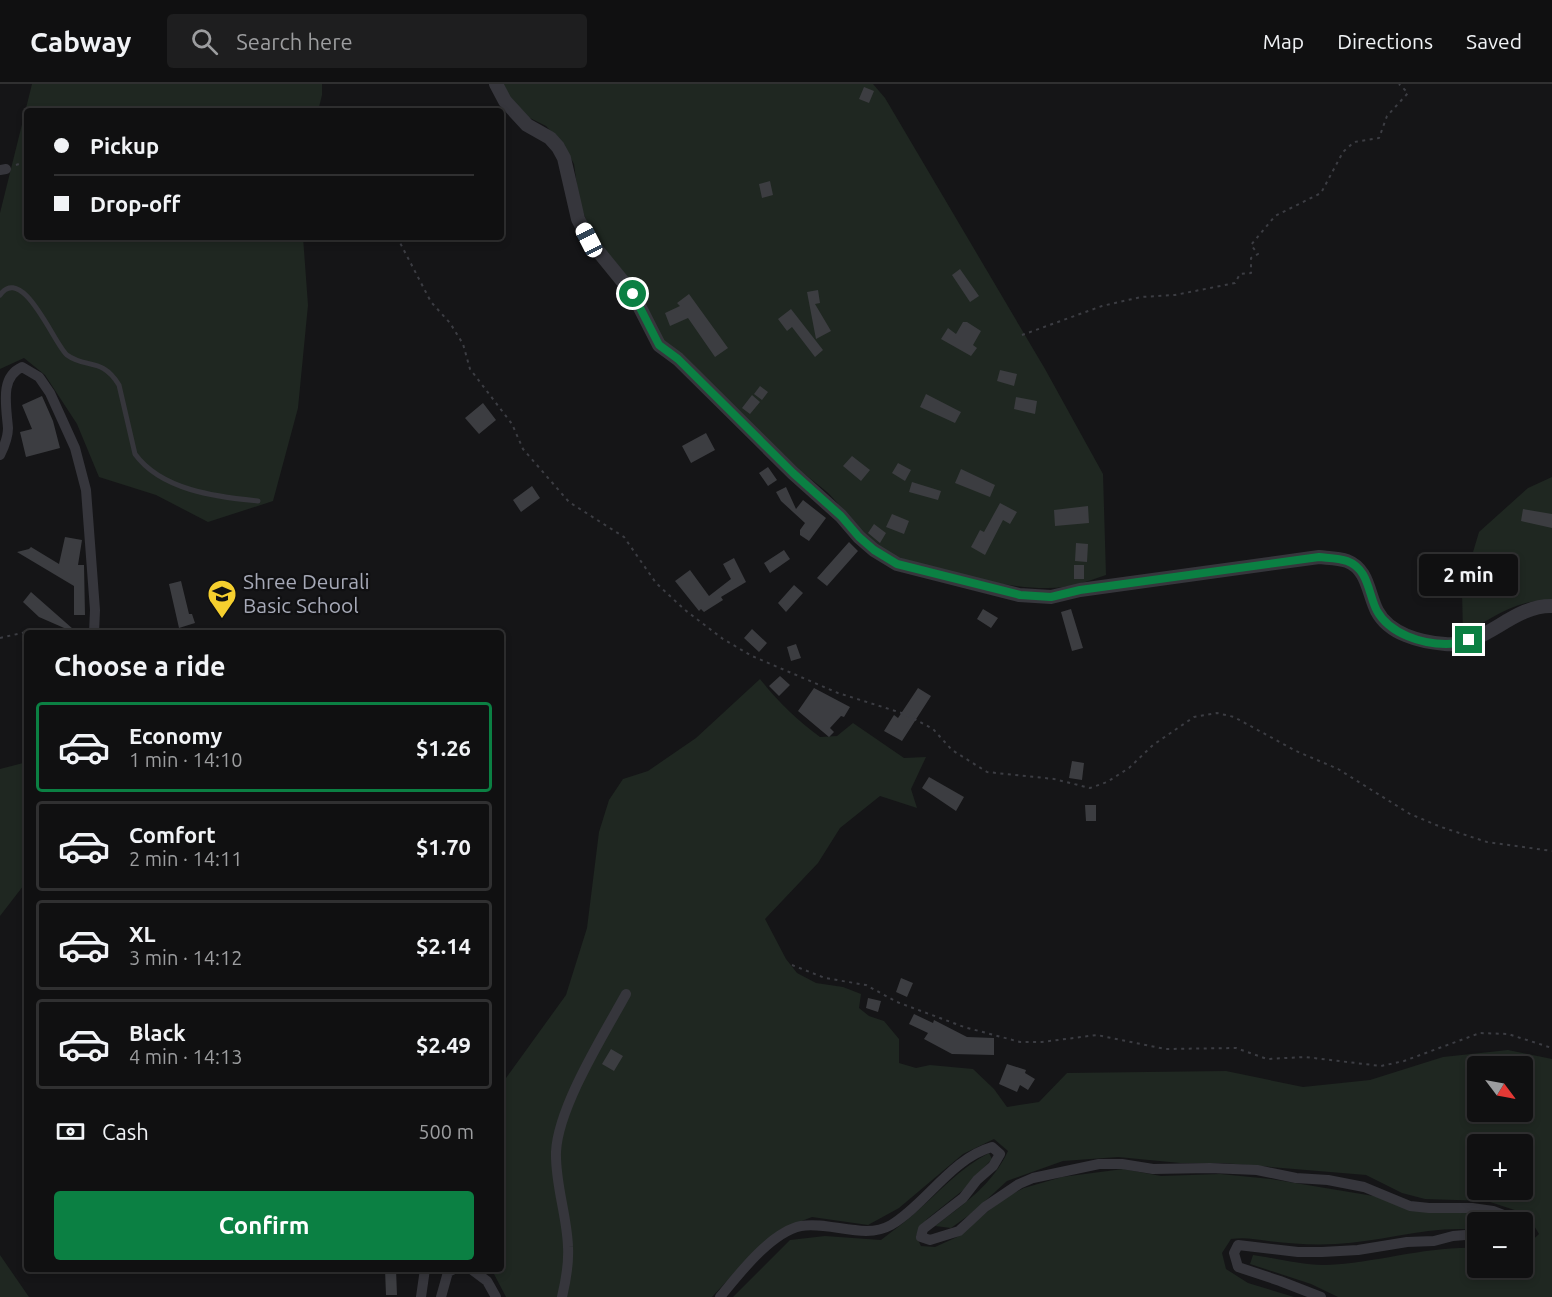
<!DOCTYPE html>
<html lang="en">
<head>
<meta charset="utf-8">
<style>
  :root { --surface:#101011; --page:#1e1e1f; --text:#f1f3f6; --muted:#9c9d9f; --line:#303031; --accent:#0b8043 }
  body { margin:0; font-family:Ubuntu,sans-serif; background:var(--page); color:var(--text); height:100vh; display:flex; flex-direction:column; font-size:22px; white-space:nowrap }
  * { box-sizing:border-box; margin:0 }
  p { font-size:20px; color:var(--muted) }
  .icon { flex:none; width:33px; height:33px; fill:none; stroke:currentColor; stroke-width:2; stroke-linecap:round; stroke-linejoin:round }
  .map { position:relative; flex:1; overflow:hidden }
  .panel { position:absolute; left:24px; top:546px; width:480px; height:642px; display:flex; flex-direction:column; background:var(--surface); border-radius:6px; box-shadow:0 3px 9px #0003,0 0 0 2px var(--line) }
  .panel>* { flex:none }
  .banner { position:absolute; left:24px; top:24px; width:480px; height:132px; border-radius:6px; box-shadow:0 3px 9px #0003,0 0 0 2px var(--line); display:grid; align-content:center; height:132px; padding:0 30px; background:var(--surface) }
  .needle { width:39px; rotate:122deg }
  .fabs { position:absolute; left:1467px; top:972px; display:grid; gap:12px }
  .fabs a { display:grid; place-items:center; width:66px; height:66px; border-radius:6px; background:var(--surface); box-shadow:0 3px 9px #0003,0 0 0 2px var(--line); font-size:30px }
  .end { position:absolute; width:27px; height:27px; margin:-14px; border:8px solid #0b8043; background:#fff; box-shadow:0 0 0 3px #fff }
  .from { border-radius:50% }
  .bubble { position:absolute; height:42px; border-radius:6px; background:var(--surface); box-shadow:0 3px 9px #0003,0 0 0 2px var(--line); font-size:20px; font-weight:700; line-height:42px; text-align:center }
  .car { position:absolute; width:18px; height:36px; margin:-18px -9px; border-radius:8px; box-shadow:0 0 4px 2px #0007; background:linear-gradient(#fff 24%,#345 0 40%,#fff 0 76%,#345 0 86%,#fff 0) }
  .banner b { display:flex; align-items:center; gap:21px; height:57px; font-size:22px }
  .banner b+b { border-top:2px solid var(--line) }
  .banner i { width:15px; height:15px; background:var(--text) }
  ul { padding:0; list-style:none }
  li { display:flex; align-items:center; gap:18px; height:90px; margin:0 12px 9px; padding:0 18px; border:3px solid var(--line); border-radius:6px }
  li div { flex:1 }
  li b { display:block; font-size:22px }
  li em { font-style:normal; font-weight:700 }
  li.on { border-color:var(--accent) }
  li>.icon { width:54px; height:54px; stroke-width:1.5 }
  h2 { padding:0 30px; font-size:27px; line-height:72px }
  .pay { display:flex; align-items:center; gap:15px; height:66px; padding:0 30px; font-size:22px }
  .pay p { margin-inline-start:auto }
  .cta { display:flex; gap:12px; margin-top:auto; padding:12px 30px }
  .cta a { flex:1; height:69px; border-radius:6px; background:var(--accent); color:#fff; font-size:24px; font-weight:700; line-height:69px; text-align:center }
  header { display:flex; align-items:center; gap:36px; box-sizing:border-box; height:84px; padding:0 30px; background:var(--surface); border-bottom:2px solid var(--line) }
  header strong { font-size:28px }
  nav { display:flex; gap:33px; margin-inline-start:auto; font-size:21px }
  .search { width:420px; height:54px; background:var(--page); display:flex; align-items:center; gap:15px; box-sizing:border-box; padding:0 21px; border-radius:6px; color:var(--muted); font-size:22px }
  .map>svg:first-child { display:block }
  .green { fill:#1f2721; fill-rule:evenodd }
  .building { fill:#3c3d41 }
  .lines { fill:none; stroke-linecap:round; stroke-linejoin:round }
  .path { stroke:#3c3d43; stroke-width:2; stroke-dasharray:3 4.5; stroke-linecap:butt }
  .service { stroke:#36363c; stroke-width:5 }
  .minor { stroke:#36363c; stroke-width:10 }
  .tertiary { stroke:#36363c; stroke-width:14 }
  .route { stroke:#0b8043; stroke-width:8 }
  .labels { text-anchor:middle; stroke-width:4.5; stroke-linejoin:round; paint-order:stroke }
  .poi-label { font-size:21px; fill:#a6a9b7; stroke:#101012; text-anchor:start }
</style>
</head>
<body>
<header>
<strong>Cabway</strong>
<div class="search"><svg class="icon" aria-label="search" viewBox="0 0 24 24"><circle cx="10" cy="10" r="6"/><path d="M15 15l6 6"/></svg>Search here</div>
<nav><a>Map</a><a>Directions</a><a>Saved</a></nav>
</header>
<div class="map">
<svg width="1552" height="1213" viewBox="0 0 1552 1213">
  <rect width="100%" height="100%" fill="#151517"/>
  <!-- green -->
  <path class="green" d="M32,0H322V11L318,27H27V153H303L308,221L298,324L273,417L208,438L156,411L99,393L77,340L45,291L24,274L0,285V129Z
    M503,0H873L885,14L1045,285L1103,390L1106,491C1086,498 1069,504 1048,504C1008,505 914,485 880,464C864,455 842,422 827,408C819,401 810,395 802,388L664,257L636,203L591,149L579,117L574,80L563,60L546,42L528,33L510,13Z
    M1552,393V516C1518,515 1490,534 1463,552L1462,505L1479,448L1528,404Z
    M760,595C778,618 797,636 820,653L837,652L853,639L904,674L926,673L911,705L917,724L880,712L840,744L818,779L765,835L786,875L797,889L816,899L843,903L861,910L859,924L869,932L884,937L899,955V979L916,984L930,981L973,985L994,1005L1007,1023L1039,1018L1067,989L1226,987L1303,1003L1370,996L1443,973L1508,966L1552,975V1213H1338L1311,1200L1250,1180L1253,1171C1275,1174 1306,1182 1326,1181C1378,1179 1426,1162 1477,1164L1478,1184H1522L1523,1165L1539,1150L1527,1130L1487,1117L1425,1115L1402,1109L1366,1091L1223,1079H1180L1118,1073L1063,1077L1007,1097L972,1129L951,1144L935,1142C964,1120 993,1100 1008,1067L994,1055L963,1070L899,1124L868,1141L812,1133L781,1145L751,1171L712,1213H506L494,1190L489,1185H501V1001L566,911L587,844L599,748L609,716L623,695L648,687L696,654ZM1478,982H1522V1028H1478ZM1478,1060H1522V1106H1478Z
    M27,678V797L0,832V685Z
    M989,1069L992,1075L962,1107L927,1135L916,1152L921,1162L935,1163L957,1153L1004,1114L1024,1104L1062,1093L1123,1085L1161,1092L1220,1090L1271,1095L1476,1129L1507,1138H1478L1477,1146C1430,1141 1383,1158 1336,1160C1314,1161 1290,1160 1268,1157C1255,1155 1244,1153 1231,1155L1222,1169L1226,1185L1248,1199L1294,1213H733L790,1156L825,1152L881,1156C892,1147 904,1139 915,1129C939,1108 960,1084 989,1069Z
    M0,1171L29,1213H0Z"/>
  <!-- building -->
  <path class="building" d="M864,3L874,7L869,19L859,15Z
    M770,97L773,111L762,114L759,100Z
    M960,185L979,212L970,218L952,191Z
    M818,206L820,219L815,220L831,247L816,255L807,208Z
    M689,210L728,264L715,273L688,234L670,242L665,229L680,222L677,219Z
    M791,225L823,266L815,273L792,243L787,247L778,235Z
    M963,238H967L981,247L973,261L977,264L971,272L941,255L948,244L956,250Z
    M1000,286L1017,290L1014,302L997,297Z
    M760,302L768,308L762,316L754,310Z
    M926,310L961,328L955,339L920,323Z
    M752,311L760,318L750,330L742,324Z
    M42,312L53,337L60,364L26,373L20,348L32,345L22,321Z
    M1016,313L1037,317L1035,330L1014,325Z
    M483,319L496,336L479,350L465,334Z
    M706,349L715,366L691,379L682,362Z
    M852,372L870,386L861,397L843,382Z
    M898,379L911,386L905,397L892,389Z
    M768,383L777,396L768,402L759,389Z
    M961,385L995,401L990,413L955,399Z
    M912,398L941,407L938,416L909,408Z
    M532,402L540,414L521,428L513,416Z
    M786,403L796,425L803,416L826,434L809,457L800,451V446L805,439L781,417L776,408Z
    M1000,419L1017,428L1010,440L1003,436L985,471L971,463L980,446L984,448Z
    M1088,422L1089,439L1055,442L1054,426Z
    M1523,425L1552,430V444L1521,437Z
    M892,430L909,437L904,450L886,443Z
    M874,440L886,449L880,459L868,449Z
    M65,453L82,456L78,481H84L85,531H74V502L17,468L29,465L31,463L59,480Z
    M849,458L858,467L827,502L817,494Z
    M1076,459L1088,460L1087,478L1075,477Z
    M784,466L790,475L770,489L764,479Z
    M734,474L746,498L721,513L723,516L704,528L701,525L699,527L675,497L690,486L709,512L731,495L723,480Z
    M1074,481H1084V495H1074Z
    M181,497L189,530H192L195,539L179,544L169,500Z
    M794,501L803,509L786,528L778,519Z
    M31,508L73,545L71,547L39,533L23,518Z
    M983,525L998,534L991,544L977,535Z
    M1071,525L1083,564L1072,567L1061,528Z
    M752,545L767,559L759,568L744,554Z
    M796,560L801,574L791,577L787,563Z
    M780,592L790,601L779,612L769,602Z
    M814,604L850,623L844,633L841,632L830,644L834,648L829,653L798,627Z
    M918,604L931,612L902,657L884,647L894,631L898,634Z
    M1072,677L1084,679L1082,696L1069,694Z
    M929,693L964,713L956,727L922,704Z
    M1085,721H1096V737H1086Z
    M901,894L913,899L907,913L896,908Z
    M868,914L881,917L878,928L866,924Z
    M914,930L933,939L934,936L967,953L994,954V971L952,970L924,955L928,949L909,940Z
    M611,965L623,972L614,987L602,980Z
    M1007,980L1026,986L1025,989L1035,995L1028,1006L1020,1001L1017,1008L999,1000Z
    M385,1185H396L397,1211H386Z"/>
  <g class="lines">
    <!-- path -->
    <path class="path" d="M16,81L27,77
      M397,153L431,218L450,239L463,260L470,285L512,340L523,365L569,418L624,453L656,499L685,526L723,555L752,572L838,609L905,630L933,645L952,666L987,688L1054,695L1090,704L1107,698L1129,684L1153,661L1194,633L1217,629L1234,633L1296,667L1338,685L1410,730L1441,743L1487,758L1552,767
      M1022,251L1102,222L1141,213L1175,211L1235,199L1240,190L1251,189V174L1258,170L1251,161L1275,132L1321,109L1343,68L1354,58L1379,54L1387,32L1408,9L1399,0
      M0,554L26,548L64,549
      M792,881L825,894L866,901L897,918L964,943L1020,958H1042L1097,951L1165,965L1236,964L1267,975L1305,973L1381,982L1404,977L1480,949L1508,950L1552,964"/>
    <!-- service -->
    <path class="service" d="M0,211C23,179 55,262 67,271C86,285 102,273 119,301L135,370C161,406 216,413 258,417"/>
    <!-- minor -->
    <path class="minor" d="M0,86L6,85
      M0,371C4,363 8,353 8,344C6,320 0,293 22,283L39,293L50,309L75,364L86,406L95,526L94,549
      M471,1185L487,1197L496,1213
      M421,1213L425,1185
      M441,1213L448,1188L454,1185
      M562,1213C566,1196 569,1180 568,1163C567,1131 555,1100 556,1068C558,1023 604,950 626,910
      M720,1213C739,1190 771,1148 801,1142C830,1137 865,1156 891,1141C926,1120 952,1074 992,1063L1000,1070L993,1082L977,1096L963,1114L923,1145L921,1153L930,1156L959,1147L985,1123L1019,1100L1033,1094L1099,1080H1122L1153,1085L1210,1084L1257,1086L1296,1094L1328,1096L1364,1103L1410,1122L1429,1124H1472L1493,1127L1522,1138L1527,1144L1525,1152L1522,1153
      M1321,1213L1280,1197L1238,1183L1234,1169L1238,1161L1298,1168H1322L1358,1166L1407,1158L1434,1157L1453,1152L1478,1150"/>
    <!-- tertiary -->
    <path class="tertiary" d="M496,0L505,17L527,41L550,54L558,63L564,74L578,135L589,156L633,210L659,261L678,275L793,389L841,432L859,453L874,466L897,480L1019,511L1051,513L1080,506L1319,473C1328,474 1339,474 1347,477C1368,485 1368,509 1377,527C1389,550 1420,558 1445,560C1484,564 1512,521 1552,522"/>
  </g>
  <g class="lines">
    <!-- route -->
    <path class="route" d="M633,210L659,261L678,275L793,389L841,432L859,453L874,466L897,480L1020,511L1051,513L1080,506L1319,473C1328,474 1339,474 1347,477C1369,485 1368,510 1377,527C1390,550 1422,560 1446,560C1454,560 1462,558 1469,556"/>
  </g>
  <!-- icons -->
  <defs>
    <g id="school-pin" transform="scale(1.5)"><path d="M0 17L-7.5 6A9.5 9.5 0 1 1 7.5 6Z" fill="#f5cf2e" stroke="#101012"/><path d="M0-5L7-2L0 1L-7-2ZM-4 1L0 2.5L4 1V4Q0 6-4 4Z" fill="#111"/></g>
  </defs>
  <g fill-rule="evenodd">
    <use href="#school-pin" x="222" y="510"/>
  </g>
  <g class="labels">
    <!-- poi labels -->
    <g class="poi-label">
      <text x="243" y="505">Shree Deurali<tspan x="243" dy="24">Basic School</tspan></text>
    </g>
  </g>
</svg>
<div class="fabs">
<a><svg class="needle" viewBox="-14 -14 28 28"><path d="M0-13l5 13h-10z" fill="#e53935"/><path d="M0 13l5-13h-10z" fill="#9c9d9f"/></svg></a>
<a>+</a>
<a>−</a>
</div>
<i class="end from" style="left:633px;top:210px"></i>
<i class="end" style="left:1469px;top:556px"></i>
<div class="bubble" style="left:1419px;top:470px;width:99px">2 min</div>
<i class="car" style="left:589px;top:156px;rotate:333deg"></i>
<div class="banner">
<b><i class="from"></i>Pickup</b>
<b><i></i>Drop-off</b>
</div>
<section class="panel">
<h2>Choose a ride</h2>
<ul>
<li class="on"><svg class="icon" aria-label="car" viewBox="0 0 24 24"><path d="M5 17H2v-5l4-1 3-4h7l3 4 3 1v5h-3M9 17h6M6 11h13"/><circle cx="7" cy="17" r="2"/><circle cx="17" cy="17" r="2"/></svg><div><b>Economy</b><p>1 min · 14:10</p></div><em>$1.26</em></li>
<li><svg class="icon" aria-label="car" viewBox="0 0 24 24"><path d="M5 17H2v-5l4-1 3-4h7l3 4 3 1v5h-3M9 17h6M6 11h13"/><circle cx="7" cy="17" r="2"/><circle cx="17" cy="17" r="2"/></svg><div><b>Comfort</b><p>2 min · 14:11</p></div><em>$1.70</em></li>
<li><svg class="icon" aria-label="car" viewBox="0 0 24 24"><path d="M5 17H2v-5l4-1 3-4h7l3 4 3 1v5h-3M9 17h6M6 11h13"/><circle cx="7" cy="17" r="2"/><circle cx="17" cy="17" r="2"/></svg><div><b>XL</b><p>3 min · 14:12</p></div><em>$2.14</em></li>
<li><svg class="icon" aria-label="car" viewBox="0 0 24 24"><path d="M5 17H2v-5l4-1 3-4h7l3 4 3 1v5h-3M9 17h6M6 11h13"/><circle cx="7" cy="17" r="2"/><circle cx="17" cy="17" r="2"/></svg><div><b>Black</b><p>4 min · 14:13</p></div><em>$2.49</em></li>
</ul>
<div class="pay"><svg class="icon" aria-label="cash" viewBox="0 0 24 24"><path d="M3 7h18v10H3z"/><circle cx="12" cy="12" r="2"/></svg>Cash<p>500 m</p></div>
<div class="cta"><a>Confirm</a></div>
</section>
</div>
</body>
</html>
